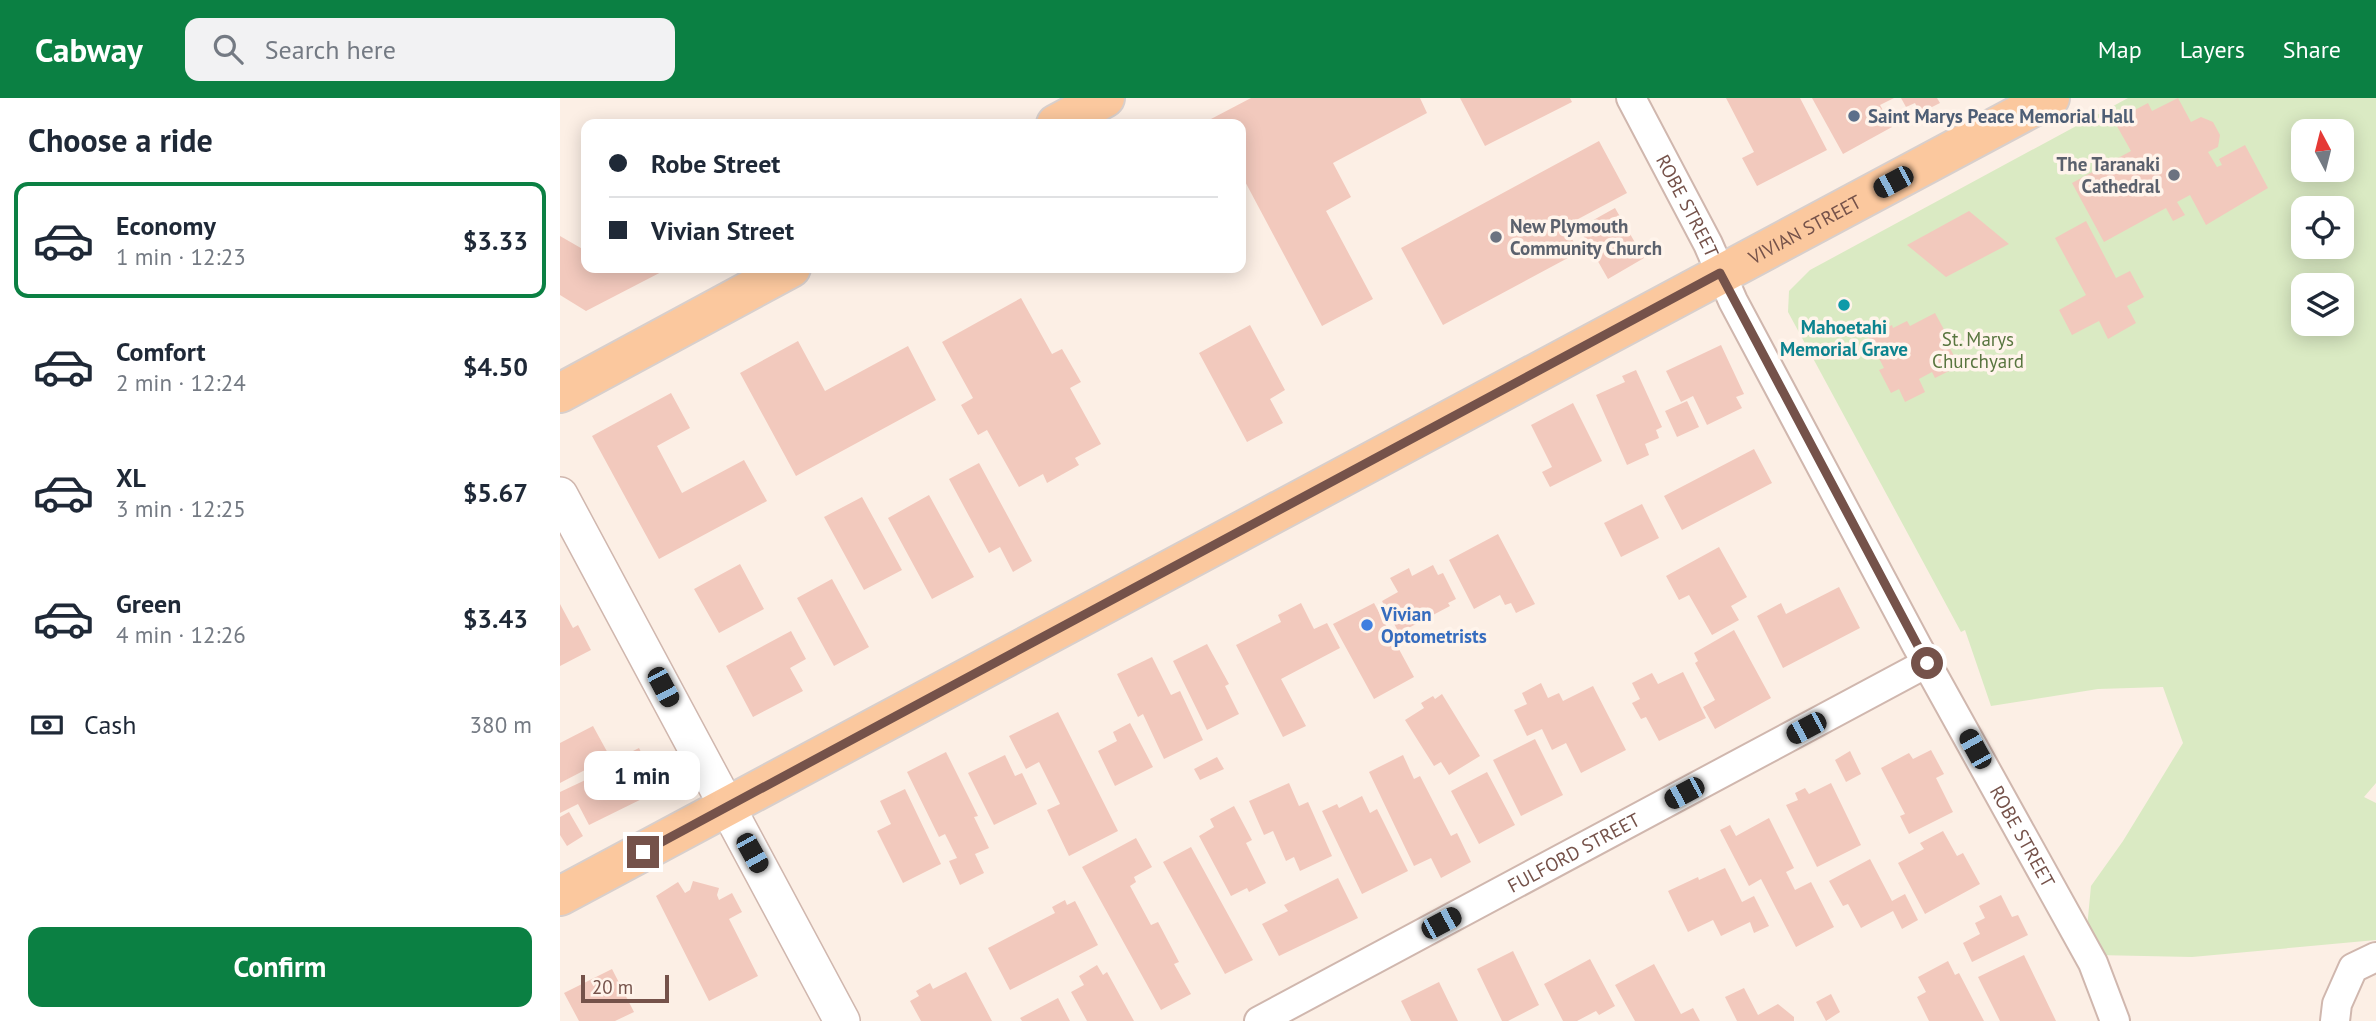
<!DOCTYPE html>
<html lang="en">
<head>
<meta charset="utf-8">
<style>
  :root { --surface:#fff; --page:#f2f2f3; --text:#1f2937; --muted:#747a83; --line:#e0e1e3; --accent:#0b8043 }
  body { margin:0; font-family:"PT Sans",sans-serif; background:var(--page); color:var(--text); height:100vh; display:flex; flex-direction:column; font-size:26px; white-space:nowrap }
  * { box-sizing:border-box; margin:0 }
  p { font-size:23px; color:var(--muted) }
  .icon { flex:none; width:38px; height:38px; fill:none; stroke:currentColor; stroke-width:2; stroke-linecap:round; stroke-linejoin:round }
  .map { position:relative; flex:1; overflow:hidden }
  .panel { display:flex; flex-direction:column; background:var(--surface); width:560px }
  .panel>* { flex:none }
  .guide { position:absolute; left:21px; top:21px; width:665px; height:154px; border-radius:14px; box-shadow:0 4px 18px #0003; display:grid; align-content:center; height:154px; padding:0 28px; background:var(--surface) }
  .needle { width:46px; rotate:353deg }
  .buttons { position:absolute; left:1731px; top:21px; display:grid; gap:14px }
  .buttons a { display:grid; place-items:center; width:63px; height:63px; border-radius:14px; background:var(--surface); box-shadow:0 4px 18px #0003; font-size:35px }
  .scale { position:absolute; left:21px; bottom:18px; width:88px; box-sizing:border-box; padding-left:7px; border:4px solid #75524a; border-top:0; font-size:19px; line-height:24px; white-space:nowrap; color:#75524a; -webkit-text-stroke:5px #fff4eb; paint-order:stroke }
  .end { position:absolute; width:32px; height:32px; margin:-16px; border:9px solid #75524a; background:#fff; box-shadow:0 0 0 4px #fff }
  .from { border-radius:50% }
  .bubble { position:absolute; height:49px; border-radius:14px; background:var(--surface); box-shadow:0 4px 18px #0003; font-size:23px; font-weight:600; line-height:49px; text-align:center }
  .car { position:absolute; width:21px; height:42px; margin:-21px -10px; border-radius:9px; box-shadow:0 0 5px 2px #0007; background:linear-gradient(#222 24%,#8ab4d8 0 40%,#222 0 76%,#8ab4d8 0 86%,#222 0) }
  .guide b { display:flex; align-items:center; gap:24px; height:66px; font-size:26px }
  .guide b+b { border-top:2px solid var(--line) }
  .guide i { width:18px; height:18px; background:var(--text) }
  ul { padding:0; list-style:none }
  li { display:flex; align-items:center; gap:21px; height:116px; margin:0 14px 10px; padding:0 14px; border:4px solid transparent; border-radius:14px }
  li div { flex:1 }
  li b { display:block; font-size:26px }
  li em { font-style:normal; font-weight:600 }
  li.on { border-color:var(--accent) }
  li>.icon { width:63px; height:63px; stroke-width:1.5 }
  h2 { padding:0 28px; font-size:32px; line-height:84px }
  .pay { display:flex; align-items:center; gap:18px; height:77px; padding:0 28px; font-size:26px }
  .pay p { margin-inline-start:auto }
  .action { display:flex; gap:14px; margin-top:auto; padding:14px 28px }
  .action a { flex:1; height:80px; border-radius:14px; background:var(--accent); color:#fff; font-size:28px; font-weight:600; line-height:80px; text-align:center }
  header { display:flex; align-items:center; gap:42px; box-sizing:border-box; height:98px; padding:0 35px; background:var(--accent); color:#fff }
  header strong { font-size:33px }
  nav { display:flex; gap:38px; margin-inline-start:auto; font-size:24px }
  .search { width:490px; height:63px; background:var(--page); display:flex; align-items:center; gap:18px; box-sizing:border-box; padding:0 24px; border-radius:14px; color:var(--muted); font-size:26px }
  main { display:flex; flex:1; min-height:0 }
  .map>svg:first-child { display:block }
  .green { fill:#daeac3; fill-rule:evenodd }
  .building { fill:#f2c9bd }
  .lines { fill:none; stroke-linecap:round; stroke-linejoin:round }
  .minor-casing { stroke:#d0b7ae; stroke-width:32 }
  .tertiary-casing { stroke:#d0b7ae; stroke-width:38 }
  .primary-casing { stroke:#d8cfcc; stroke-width:42 }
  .minor { stroke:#fff; stroke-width:28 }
  .tertiary { stroke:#fff; stroke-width:35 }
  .primary { stroke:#fbc89e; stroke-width:38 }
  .route { stroke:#75524a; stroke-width:9 }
  .service-dot { fill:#5c6f8a; stroke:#fff4eb; stroke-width:2.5 }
  .worship-dot { fill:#6b7280; stroke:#fff4eb; stroke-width:2.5 }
  .culture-dot { fill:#0f9aa8; stroke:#fff4eb; stroke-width:2.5 }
  .shop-dot { fill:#3f7fe0; stroke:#fff4eb; stroke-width:2.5 }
  .labels { text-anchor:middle; stroke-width:7; stroke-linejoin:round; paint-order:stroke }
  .service-label { font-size:19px; font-weight:bold; fill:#4e5e75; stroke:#fff4eb; text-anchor:start }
  .worship-label { font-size:19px; font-weight:bold; fill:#5b616d; stroke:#fff4eb; text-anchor:end }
  .street-label { font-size:19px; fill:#75524a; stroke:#fff4eb }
  .culture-label { font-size:19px; font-weight:bold; fill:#0d838f; stroke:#fff4eb }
  .park-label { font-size:19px; fill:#58753f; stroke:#fff4eb }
  .shop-label { font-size:19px; font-weight:bold; fill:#366cbe; stroke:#fff4eb; text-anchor:start }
</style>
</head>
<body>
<header>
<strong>Cabway</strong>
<div class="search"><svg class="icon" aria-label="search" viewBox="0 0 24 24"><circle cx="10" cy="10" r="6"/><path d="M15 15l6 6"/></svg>Search here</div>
<nav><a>Map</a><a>Layers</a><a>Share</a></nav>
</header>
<main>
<section class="panel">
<h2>Choose a ride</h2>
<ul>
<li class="on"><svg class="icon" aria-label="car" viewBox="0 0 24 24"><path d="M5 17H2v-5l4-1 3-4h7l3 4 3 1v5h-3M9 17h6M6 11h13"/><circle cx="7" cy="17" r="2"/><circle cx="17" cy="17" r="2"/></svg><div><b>Economy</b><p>1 min · 12:23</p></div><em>$3.33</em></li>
<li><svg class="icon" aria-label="car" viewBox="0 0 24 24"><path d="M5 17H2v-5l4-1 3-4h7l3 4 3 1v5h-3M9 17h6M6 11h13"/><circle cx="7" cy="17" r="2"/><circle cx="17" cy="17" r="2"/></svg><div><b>Comfort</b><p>2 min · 12:24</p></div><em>$4.50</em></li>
<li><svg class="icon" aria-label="car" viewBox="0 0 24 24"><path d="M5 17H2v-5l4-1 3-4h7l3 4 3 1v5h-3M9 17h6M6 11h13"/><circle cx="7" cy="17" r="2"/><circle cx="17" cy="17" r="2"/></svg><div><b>XL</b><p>3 min · 12:25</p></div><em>$5.67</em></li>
<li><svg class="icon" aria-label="car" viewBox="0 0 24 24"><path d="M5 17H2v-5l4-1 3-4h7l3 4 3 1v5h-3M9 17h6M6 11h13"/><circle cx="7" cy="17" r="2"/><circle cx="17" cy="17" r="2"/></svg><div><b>Green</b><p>4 min · 12:26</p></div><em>$3.43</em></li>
</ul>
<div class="pay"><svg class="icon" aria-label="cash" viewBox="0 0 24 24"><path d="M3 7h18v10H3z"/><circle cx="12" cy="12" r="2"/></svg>Cash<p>380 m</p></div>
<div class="action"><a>Confirm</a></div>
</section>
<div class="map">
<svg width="1816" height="923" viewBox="0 0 1816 923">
  <rect width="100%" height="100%" fill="#fcefe5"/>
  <!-- green -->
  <path class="green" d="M1568,0H1816V685L1804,699L1816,705V842L1632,859L1536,857L1527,830L1531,788L1563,743L1623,645L1603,589L1538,591L1431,608L1405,532L1401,534L1228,214L1229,193L1250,172ZM1743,33H1782V72H1743ZM1743,110H1782V149H1743ZM1743,187H1782V226H1743Z"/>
  <!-- building -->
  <path class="building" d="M691,0H860L867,15L773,65L791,99L766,113L813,201L762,228L681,76V26H654L651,21Z
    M900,0H1010L1012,4L925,48Z
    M1166,0H1240L1267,52L1197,88L1182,60L1194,54Z
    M1252,0H1334L1320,7L1332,29L1283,56Z
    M1341,0H1377L1380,5L1360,15L1355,5L1346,9Z
    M1618,0L1631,24L1641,19L1653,24L1660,37L1658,49L1648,54L1657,69L1662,67L1659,61L1685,47L1708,90L1646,127L1630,97L1617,104L1625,117L1613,123L1606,110L1544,144L1512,85L1571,53L1554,23L1588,5L1592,13Z
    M1039,43L1067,95L1005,128L1019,154L883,227L841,150Z
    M1055,110L1084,160L1048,181L1019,130Z
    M1409,113L1449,146L1386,179L1347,147Z
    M1526,123L1556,180L1570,173L1584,199L1567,208L1576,225L1548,241L1539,223L1512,237L1499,212L1526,197L1495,140Z
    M0,138L26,153V170H109L26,213L0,197Z
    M461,200L492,256L502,251L521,284L510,290L541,346L515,360L519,367L487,385L483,376L459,389L427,332L418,337L401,307L413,300L382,244Z
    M1375,215L1388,239L1385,240L1399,268L1375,280L1372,274L1359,281L1365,294L1345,304L1339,291L1331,295L1319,272L1324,270L1308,239L1332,227L1333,230L1347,223L1350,228Z
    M690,227L725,292L710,301L723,325L687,344L639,255Z
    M238,243L265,293L348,248L376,302L236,378L180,275Z
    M1161,247L1184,296L1176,299L1182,310L1147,327L1133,298L1121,304L1106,273Z
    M1076,272L1102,329L1096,332L1099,340L1085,346L1089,357L1067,367L1036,297L1065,284L1062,278Z
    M111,295L130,330L97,348L122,395L184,362L207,403L99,461L32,338Z
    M1127,303L1139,329L1117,339L1105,313Z
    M1013,305L1042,363L990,389L982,374L992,369L971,327Z
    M1194,351L1212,385L1122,432L1104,398Z
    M419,365L472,463L453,474L440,449L429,455L389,381Z
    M369,397L414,479L372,501L328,420Z
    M302,399L342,472L304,492L264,419Z
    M1082,406L1099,440L1061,459L1044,425Z
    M938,436L975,506L956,515L951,505L945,507L940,497L914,511L889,462Z
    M1159,449L1187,499L1171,508L1179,522L1152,537L1129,497L1119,502L1106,478Z
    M180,466L204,511L159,535L134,491Z
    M873,467L878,477L883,475L896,501L888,505L890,508L839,535L822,503L838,494L830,480L849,470L852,478Z
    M272,481L309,549L274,568L237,500Z
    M1279,489L1300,530L1223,570L1197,518L1221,505L1226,516Z
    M741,505L754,531L767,525L780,550L721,581L746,628L723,639L676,547L721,524L718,517Z
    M814,505L854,579L814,601L773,526Z
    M0,506L13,530L18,527L31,552L0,568Z
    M1174,532L1211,600L1155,631L1143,609L1155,602L1135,565L1138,563L1134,555Z
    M231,533L246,561L230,570L243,593L193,619L166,568Z
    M647,546L669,586L665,588L679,616L647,632L613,563Z
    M592,559L611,597L620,593L643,642L604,661L583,616L578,619L557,576Z
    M1123,574L1146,620L1099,643L1086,619L1081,621L1072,605L1080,601L1072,585L1092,575L1098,586Z
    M981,585L988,600L999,595L1003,603L1033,588L1066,652L1021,675L1006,645L992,652L982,631L967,638L954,612L967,606L962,595Z
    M882,596L920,658L889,677L881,664L874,668L845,622L864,610L861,605L873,598L875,601Z
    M498,614L558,733L509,758L487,712L500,706L479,664L466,671L449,638Z
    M570,625L593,669L555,688L538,653L557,643L553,634Z
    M33,628L50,659L0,685V645Z
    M975,641L1003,697L961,718L933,662Z
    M79,650L100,692L29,727L18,706L0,715V694L36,677L33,673Z
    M1371,652L1384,676L1376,680L1393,714L1349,736L1340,718L1345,716L1321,670L1349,655L1353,661Z
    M1290,653L1301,676L1286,684L1275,662Z
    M386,654L418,718L414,719L429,750L415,756L424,775L400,787L389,763L397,760L385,736L379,739L347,674Z
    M445,657L455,678L462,675L477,706L434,727L408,675Z
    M843,657L854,681L860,678L891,738L897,735L911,764L881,780L871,760L854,768L809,674Z
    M657,659L664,671L640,682L634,671Z
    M927,674L955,727L919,746L891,693Z
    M729,685L739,708L748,704L772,758L740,773L734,759L726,763L713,733L704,737L689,703Z
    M1271,685L1301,747L1257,769L1226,707L1238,702L1235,695L1245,690L1249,696Z
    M345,691L381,766L343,785L317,733L331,726L320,703Z
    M802,698L810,715L817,711L848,773L802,796L762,713L777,706L779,710Z
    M674,708L692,742L686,745L706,785L689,794L687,790L671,798L639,738L654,729L650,721Z
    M9,714L23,738L7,748L0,737V719Z
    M1209,720L1234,770L1226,774L1235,792L1251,784L1274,829L1236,849L1201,781L1189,788L1160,732L1170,727L1176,738Z
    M1383,733L1397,758L1403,755L1420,786L1365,816L1338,765L1364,751L1360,745Z
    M576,740L592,769L574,779L576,784L570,788L591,827L598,824L619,864L614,866L631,896L601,912L522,769Z
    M631,749L693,862L665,876L603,764Z
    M1310,761L1332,803L1345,796L1358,822L1342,831L1333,813L1301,830L1288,806L1283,808L1269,783Z
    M1165,770L1182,804L1194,798L1209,828L1194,835L1190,824L1161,838L1153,822L1128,834L1108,793L1138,779L1139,782Z
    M778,780L798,820L719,858L702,826L728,813L724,807Z
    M133,783L159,790L157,797L159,802L172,795L182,814L169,821L198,878L149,903L96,798L118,784L125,795L130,792Z
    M1441,797L1452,819L1458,817L1468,837L1412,864L1403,845L1420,836L1415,825L1425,820L1419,808Z
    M505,802L507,807L515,803L538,847L450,892L428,850L495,815L492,809Z
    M953,853L979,907L948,923H942L917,871Z
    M1464,857L1483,896L1496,923H1440L1418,879Z
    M1030,861L1055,908L1039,917L1036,913L1017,923H1003L984,886Z
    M1388,863L1395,877L1399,875L1424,923H1369L1357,899L1366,894L1358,879Z
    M1094,866L1121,916L1133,910L1140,923H1075L1055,887Z
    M537,867L543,877L547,874L574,923H527L511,894L524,887L519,878Z
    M52,871L74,914L55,923H19L4,895Z
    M406,874L432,923H361L350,903L359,898L356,893L370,885L373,891Z
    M879,884L898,923H851L841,903Z
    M1184,890L1198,917L1218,906L1234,919V923H1177L1165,899Z
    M1271,896L1280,914L1266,923L1256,904Z
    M498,900L510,923H462L460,920Z"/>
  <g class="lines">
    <!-- minor casing -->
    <g class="minor-casing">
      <g id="minor">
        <path id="s1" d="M1071,0L1148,146L1173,203L1357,548L1533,865L1555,923"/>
        <path id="s2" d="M699,923L1367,565"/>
        <path d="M1775,923L1777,906L1793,870L1816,859"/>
      </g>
    </g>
    <!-- tertiary casing -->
    <g class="tertiary-casing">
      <path id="tertiary" d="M0,397L282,923"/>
    </g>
    <!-- primary casing -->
    <g class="primary-casing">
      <g id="primary">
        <path d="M496,26L545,0"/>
        <path d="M0,295L231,170"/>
        <path id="s3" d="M0,798L1490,0"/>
      </g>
    </g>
    <!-- minor -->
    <use href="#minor" class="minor"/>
    <!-- tertiary -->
    <use href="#tertiary" class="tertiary"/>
    <!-- primary -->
    <use href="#primary" class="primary"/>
  </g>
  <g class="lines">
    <!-- route -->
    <path class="route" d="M83,754L1160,175L1367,565"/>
  </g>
  <!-- markers -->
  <circle class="service-dot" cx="1294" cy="18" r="7"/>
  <g class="worship-dot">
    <circle cx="1614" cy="77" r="7"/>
    <circle cx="936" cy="139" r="7"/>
  </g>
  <circle class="culture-dot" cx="1284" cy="207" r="7"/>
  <circle class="shop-dot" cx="807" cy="527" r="7"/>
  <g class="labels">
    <!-- service labels -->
    <g class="service-label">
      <text x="1308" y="25">Saint Marys Peace Memorial Hall</text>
    </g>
    <!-- worship labels -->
    <g class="worship-label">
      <text x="1600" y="73">The Taranaki<tspan x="1600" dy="22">Cathedral</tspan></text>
      <text x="950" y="135" text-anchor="start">New Plymouth<tspan x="950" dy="22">Community Church</tspan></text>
    </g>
    <!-- street labels -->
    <g class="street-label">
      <text dy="7" stroke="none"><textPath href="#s1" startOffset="122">ROBE STREET</textPath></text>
      <text dy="7" stroke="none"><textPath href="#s3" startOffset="1412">VIVIAN STREET</textPath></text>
      <text dy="7" stroke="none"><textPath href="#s1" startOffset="836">ROBE STREET</textPath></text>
      <text dy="7" stroke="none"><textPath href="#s2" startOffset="357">FULFORD STREET</textPath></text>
    </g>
    <!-- culture labels -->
    <g class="culture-label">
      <text x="1284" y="236">Mahoetahi<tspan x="1284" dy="22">Memorial Grave</tspan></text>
    </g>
    <!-- park labels -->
    <g class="park-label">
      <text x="1418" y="248">St. Marys<tspan x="1418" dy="22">Churchyard</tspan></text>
    </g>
    <!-- shop labels -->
    <g class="shop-label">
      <text x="821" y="523">Vivian<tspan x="821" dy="22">Optometrists</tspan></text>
    </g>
  </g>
</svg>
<div class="buttons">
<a><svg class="needle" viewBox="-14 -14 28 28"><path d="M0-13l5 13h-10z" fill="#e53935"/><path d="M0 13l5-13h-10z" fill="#747a83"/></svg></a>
<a><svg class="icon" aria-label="locate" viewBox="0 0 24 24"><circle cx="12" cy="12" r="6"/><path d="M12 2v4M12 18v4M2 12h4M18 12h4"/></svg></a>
<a><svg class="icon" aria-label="layers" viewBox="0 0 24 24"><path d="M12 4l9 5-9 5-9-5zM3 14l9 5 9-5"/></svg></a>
</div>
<div class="scale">20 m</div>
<i class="end from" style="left:1367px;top:565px"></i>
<i class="end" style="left:83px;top:754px"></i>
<div class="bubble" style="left:24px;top:653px;width:116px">1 min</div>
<i class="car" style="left:1333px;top:84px;rotate:242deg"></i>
<i class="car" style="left:103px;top:589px;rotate:152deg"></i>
<i class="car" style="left:1246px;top:630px;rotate:242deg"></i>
<i class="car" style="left:1415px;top:651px;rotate:331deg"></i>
<i class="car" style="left:1124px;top:695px;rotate:242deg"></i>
<i class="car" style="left:192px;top:755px;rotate:151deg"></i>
<i class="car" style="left:881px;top:825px;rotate:62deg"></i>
<div class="guide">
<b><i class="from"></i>Robe Street</b>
<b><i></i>Vivian Street</b>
</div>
</div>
</main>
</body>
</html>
